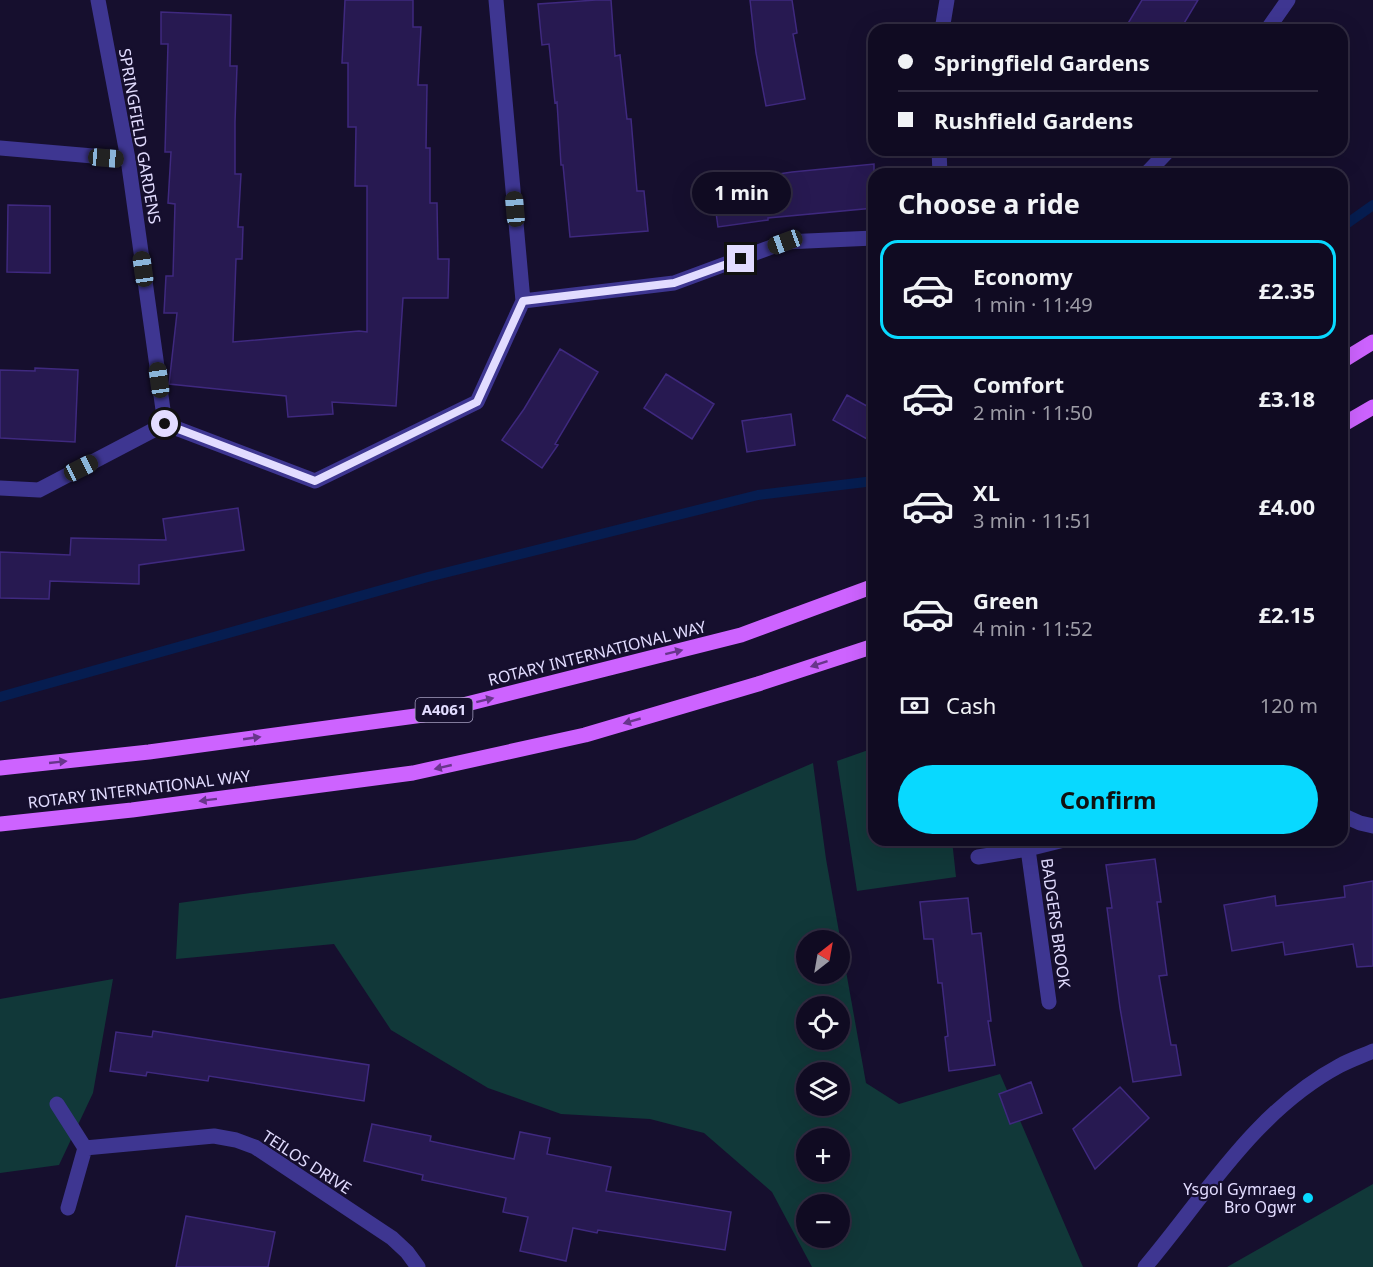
<!DOCTYPE html>
<html lang="en">
<head>
<meta charset="utf-8">
<style>
  :root { --surface:#100b22; --page:#19142a; --text:#f1f3f6; --muted:#9c9ba5; --line:#302b40; --accent:#08d9ff }
  body { margin:0; font-family:"Noto Sans",sans-serif; background:var(--page); color:var(--text); height:100vh; display:flex; flex-direction:column; font-size:22px; white-space:nowrap }
  * { box-sizing:border-box; margin:0 }
  p { font-size:20px; color:var(--muted) }
  .icon { flex:none; width:33px; height:33px; fill:none; stroke:currentColor; stroke-width:2; stroke-linecap:round; stroke-linejoin:round }
  .map { position:relative; flex:1; overflow:hidden }
  .sheet { position:absolute; left:868px; top:168px; width:480px; height:678px; display:flex; flex-direction:column; background:var(--surface); border-radius:18px; box-shadow:0 6px 24px #0002,0 0 0 2px var(--line) }
  .sheet>* { flex:none }
  .hud { position:absolute; left:868px; top:24px; width:480px; height:132px; border-radius:18px; box-shadow:0 6px 24px #0002,0 0 0 2px var(--line); display:grid; align-content:center; height:132px; padding:0 30px; background:var(--surface) }
  .needle { width:39px; rotate:31deg }
  .tools { position:absolute; left:796px; top:930px; display:grid; gap:12px }
  .tools a { display:grid; place-items:center; width:54px; height:54px; border-radius:50%; background:var(--surface); box-shadow:0 6px 24px #0002,0 0 0 2px var(--line); font-size:30px }
  .end { position:absolute; width:27px; height:27px; margin:-14px; border:8px solid #e2dcff; background:#111; box-shadow:0 0 0 3px #111 }
  .from { border-radius:50% }
  .bubble { position:absolute; height:42px; border-radius:21px; background:var(--surface); box-shadow:0 6px 24px #0002,0 0 0 2px var(--line); font-size:20px; font-weight:700; line-height:42px; text-align:center }
  .car { position:absolute; width:18px; height:36px; margin:-18px -9px; border-radius:8px; box-shadow:0 0 4px 2px #0007; background:linear-gradient(#222 24%,#8ab4d8 0 40%,#222 0 76%,#8ab4d8 0 86%,#222 0) }
  .hud b { display:flex; align-items:center; gap:21px; height:57px; font-size:22px }
  .hud b+b { border-top:2px solid var(--line) }
  .hud i { width:15px; height:15px; background:var(--text) }
  ul { padding:0; list-style:none }
  li { display:flex; align-items:center; gap:18px; height:99px; margin:0 12px 9px; padding:0 18px; border:3px solid transparent; border-radius:18px }
  li div { flex:1 }
  li b { display:block; font-size:22px }
  li em { font-style:normal; font-weight:700 }
  li.selected { border-color:var(--accent) }
  li>.icon { width:54px; height:54px; stroke-width:1.5 }
  h2 { padding:0 30px; font-size:27px; line-height:72px }
  .pay { display:flex; align-items:center; gap:15px; height:66px; padding:0 30px; font-size:22px }
  .pay p { margin-inline-start:auto }
  .cta { display:flex; gap:12px; margin-top:auto; padding:12px 30px }
  .cta a { flex:1; height:69px; border-radius:36px; background:var(--accent); color:#111; font-size:24px; font-weight:700; line-height:69px; text-align:center }
  .map>svg:first-child { display:block }
  .green { fill:#113839; fill-rule:evenodd }
  .lines { fill:none; stroke-linecap:round; stroke-linejoin:round }
  .stream { stroke:#061d50; stroke-width:10 }
  .building { fill:#271951; stroke:#3f297f; stroke-width:1.5 }
  .minor { stroke:#3e3691; stroke-width:15 }
  .major { stroke:#cd63ff; stroke-width:15 }
  .oneway { fill:#68358c }
  .route { stroke:#e2dcff; stroke-width:8 }
  .poi-dot { fill:#08d9ff; stroke:#160f2e; stroke-width:2 }
  .labels { text-anchor:middle; stroke-width:4.5; stroke-linejoin:round; paint-order:stroke }
  .shield { fill:#160f2e; stroke:#a59ec0; stroke-width:1.5 }
  .shield-label { font-size:15px; font-weight:bold; fill:#e2dcff }
  .street-label { font-size:16px; fill:#e2dcff; stroke:#160f2e }
  .poi-label { font-size:16px; fill:#e2dcff; stroke:#160f2e; text-anchor:end }
</style>
</head>
<body>
<div class="map">
<svg width="1373" height="1267" viewBox="0 0 1373 1267">
  <rect width="100%" height="100%" fill="#160f2e"/>
  <!-- green -->
  <path class="green" d="M874,748V840H952L956,877L857,891L837,761Z
    M813,763L826,859L866,1083L899,1104L1000,1074L1083,1267H812L772,1192L704,1133L650,1119L561,1114L488,1088L391,1030L334,944L176,959L179,903L635,840ZM807,940H840V974H807ZM807,1006H840V1040H807ZM807,1072H840V1106H807ZM807,1138H840V1172H807ZM807,1204H840V1238H807Z
    M113,979L93,1093L59,1165L0,1173V999Z
    M1373,1184V1267H1227Z"/>
  <g class="lines">
    <!-- stream -->
    <path class="stream" d="M1342,227L1373,205
      M0,697L428,577L758,495L874,481"/>
  </g>
  <!-- building -->
  <path class="building" d="M345,0H413V27H421L418,85H427L426,148H430V203H437L438,259H449L448,298H403L396,406L332,402L333,414L288,417L286,396L169,384L177,313H164L166,276H173L175,204L168,203L171,152H165L168,44H161V12L231,15L230,66H237L235,122V174H241L238,227H243L242,259H236L233,342L359,331L367,332V186H355L356,127H348V63H342Z
    M596,0H611L615,56L620,55L627,119H631L637,191H644L648,231L570,237L563,165H561L557,102L555,103L549,44L542,45L538,4Z
    M750,0H792L797,33L793,34L805,99L766,106L756,53Z
    M1142,0H1198L1180,30H1124Z
    M874,164V208L768,218V220L718,227L712,184L792,172Z
    M8,205L50,206V273L7,272Z
    M560,349L598,372L555,444L558,445L542,468L502,440L524,409Z
    M35,368L78,370L75,442L0,438V370L35,371Z
    M666,374L714,404L692,439L644,408Z
    M847,395L874,410V443L833,420Z
    M791,414L795,445L747,452L742,421Z
    M238,508L244,550L139,565V584L50,581L49,599L0,598V552L70,555L71,538L166,540L163,519Z
    M1155,859L1161,902H1157L1167,975L1159,976L1171,1045H1176L1181,1075L1133,1082L1120,1008L1107,908H1112L1106,865Z
    M1373,881V966L1357,967L1353,944L1285,955L1283,942L1232,951L1224,905L1275,896L1276,906L1345,897L1344,886Z
    M968,898L972,934L981,933L991,1021H988L995,1065L949,1071L945,1037L948,1036L942,983H938L933,939H924L920,902Z
    M153,1031L369,1065L364,1101L209,1076L208,1081L147,1072L146,1076L110,1071L116,1032L152,1037Z
    M1031,1082L1042,1113L1010,1124L999,1094Z
    M1120,1087L1149,1118L1095,1169L1073,1129Z
    M372,1124L431,1136L430,1141L514,1159L520,1132L550,1138L547,1154L611,1167L606,1191L731,1212L725,1250L598,1230L597,1233L573,1228L566,1261L520,1251L528,1217L503,1212L506,1198L422,1180L423,1175L364,1161Z
    M186,1216L275,1232L268,1267H176Z"/>
  <g class="lines">
    <!-- minor -->
    <path class="minor" d="M98,0L128,159L165,424L315,481L477,402L523,301L496,0
      M942,30L947,0
      M1267,30L1288,0
      M0,148L128,159
      M939,150L940,174
      M1146,174L1169,150
      M523,301L674,283L785,242L874,238
      M0,488L39,490L165,424
      M1342,815L1360,823L1373,826
      M1028,849L1049,1002
      M978,857L1028,849L1064,840
      M57,1104L85,1148L68,1208
      M85,1148L214,1136L236,1140L255,1147L392,1238L407,1252L418,1267
      M1145,1267C1205,1196 1255,1111 1339,1066C1350,1060 1362,1056 1373,1051"/>
    <!-- major -->
    <path class="major" d="M1342,361L1373,342
      M1342,425L1373,407
      M0,768L149,752L423,715L741,635L874,586
      M0,824L132,810L413,773L585,735L758,684L874,646"/>
  </g>
  <!-- one-way arrows -->
  <defs><path id="oneway-solid" d="M-6-.8H1V-3.2L6.5 0L1 3.2V.8H-6Z" transform="scale(1.5)"/></defs>
  <g class="oneway">
    <use href="#oneway-solid" transform="translate(674 652) rotate(-14)"/>
    <use href="#oneway-solid" transform="translate(819 664) rotate(162)"/>
    <use href="#oneway-solid" transform="translate(485 700) rotate(-14)"/>
    <use href="#oneway-solid" transform="translate(632 721) rotate(164)"/>
    <use href="#oneway-solid" transform="translate(252 738) rotate(-8)"/>
    <use href="#oneway-solid" transform="translate(58 762) rotate(-6)"/>
    <use href="#oneway-solid" transform="translate(443 767) rotate(167)"/>
    <use href="#oneway-solid" transform="translate(208 800) rotate(173)"/>
  </g>
  <g class="lines">
    <!-- route -->
    <path class="route" d="M165,424L315,481L477,402L523,301L674,283L741,259"/>
  </g>
  <!-- markers -->
  <circle class="poi-dot" cx="1308" cy="1198" r="6"/>
  <g class="labels">
    <!-- shield labels -->
    <rect class="shield" x="415.5" y="698" width="57" height="24" rx="4.5"/>
    <g class="shield-label">
      <text x="444" y="715">A4061</text>
    </g>
    <!-- street labels -->
    <g class="street-label">
      <text transform="translate(140 136) rotate(80)" y="6">SPRINGFIELD GARDENS</text>
      <text transform="translate(597 653) rotate(-14)" y="6">ROTARY INTERNATIONAL WAY</text>
      <text transform="translate(139 789) rotate(-7)" y="6">ROTARY INTERNATIONAL WAY</text>
      <text transform="translate(1056 923) rotate(82)" y="6">BADGERS BROOK</text>
      <text transform="translate(307 1162) rotate(33)" y="6">TEILOS DRIVE</text>
    </g>
    <!-- poi labels -->
    <g class="poi-label">
      <text x="1296" y="1195">Ysgol Gymraeg<tspan x="1296" dy="18">Bro Ogwr</tspan></text>
    </g>
  </g>
</svg>
<div class="tools">
<a><svg class="needle" viewBox="-14 -14 28 28"><path d="M0-13l5 13h-10z" fill="#e53935"/><path d="M0 13l5-13h-10z" fill="#9c9ba5"/></svg></a>
<a><svg class="icon" aria-label="locate" viewBox="0 0 24 24"><circle cx="12" cy="12" r="6"/><path d="M12 2v4M12 18v4M2 12h4M18 12h4"/></svg></a>
<a><svg class="icon" aria-label="layers" viewBox="0 0 24 24"><path d="M12 4l9 5-9 5-9-5zM3 14l9 5 9-5"/></svg></a>
<a>+</a>
<a>−</a>
</div>
<i class="end from" style="left:165px;top:424px"></i>
<i class="end" style="left:741px;top:259px"></i>
<div class="bubble" style="left:692px;top:172px;width:99px">1 min</div>
<i class="car" style="left:106px;top:158px;rotate:95deg"></i>
<i class="car" style="left:515px;top:209px;rotate:355deg"></i>
<i class="car" style="left:785px;top:242px;rotate:250deg"></i>
<i class="car" style="left:143px;top:269px;rotate:352deg"></i>
<i class="car" style="left:159px;top:380px;rotate:352deg"></i>
<i class="car" style="left:81px;top:468px;rotate:63deg"></i>
<div class="hud">
<b><i class="from"></i>Springfield Gardens</b>
<b><i></i>Rushfield Gardens</b>
</div>
<section class="sheet">
<h2>Choose a ride</h2>
<ul>
<li class="selected"><svg class="icon" aria-label="car" viewBox="0 0 24 24"><path d="M5 17H2v-5l4-1 3-4h7l3 4 3 1v5h-3M9 17h6M6 11h13"/><circle cx="7" cy="17" r="2"/><circle cx="17" cy="17" r="2"/></svg><div><b>Economy</b><p>1 min · 11:49</p></div><em>£2.35</em></li>
<li><svg class="icon" aria-label="car" viewBox="0 0 24 24"><path d="M5 17H2v-5l4-1 3-4h7l3 4 3 1v5h-3M9 17h6M6 11h13"/><circle cx="7" cy="17" r="2"/><circle cx="17" cy="17" r="2"/></svg><div><b>Comfort</b><p>2 min · 11:50</p></div><em>£3.18</em></li>
<li><svg class="icon" aria-label="car" viewBox="0 0 24 24"><path d="M5 17H2v-5l4-1 3-4h7l3 4 3 1v5h-3M9 17h6M6 11h13"/><circle cx="7" cy="17" r="2"/><circle cx="17" cy="17" r="2"/></svg><div><b>XL</b><p>3 min · 11:51</p></div><em>£4.00</em></li>
<li><svg class="icon" aria-label="car" viewBox="0 0 24 24"><path d="M5 17H2v-5l4-1 3-4h7l3 4 3 1v5h-3M9 17h6M6 11h13"/><circle cx="7" cy="17" r="2"/><circle cx="17" cy="17" r="2"/></svg><div><b>Green</b><p>4 min · 11:52</p></div><em>£2.15</em></li>
</ul>
<div class="pay"><svg class="icon" aria-label="cash" viewBox="0 0 24 24"><path d="M3 7h18v10H3z"/><circle cx="12" cy="12" r="2"/></svg>Cash<p>120 m</p></div>
<div class="cta"><a>Confirm</a></div>
</section>
</div>
</body>
</html>
